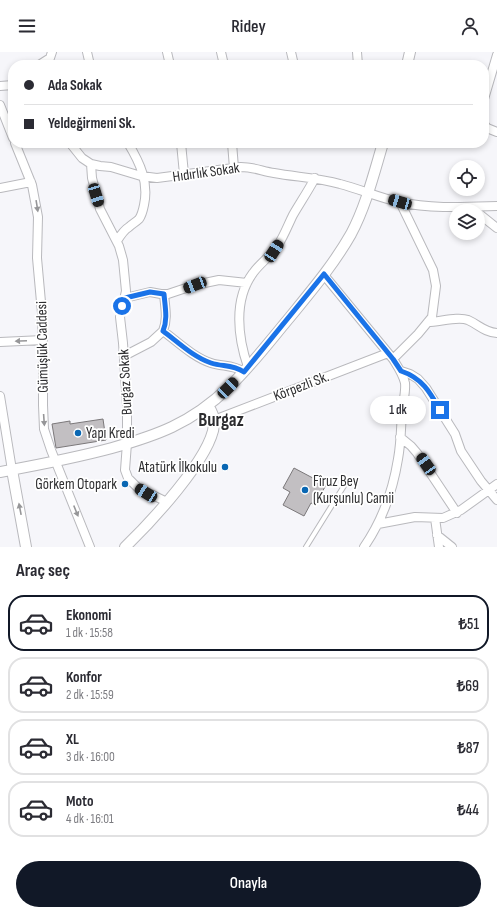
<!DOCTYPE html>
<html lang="tr">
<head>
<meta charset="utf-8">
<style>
  :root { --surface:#fff; --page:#f2f2f3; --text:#2b2b33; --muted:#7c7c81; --line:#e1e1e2; --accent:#111827 }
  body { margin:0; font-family:"Sofia Sans Condensed",sans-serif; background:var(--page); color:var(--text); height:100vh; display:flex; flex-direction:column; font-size:15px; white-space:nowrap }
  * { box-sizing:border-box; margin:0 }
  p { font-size:13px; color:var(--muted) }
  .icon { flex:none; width:22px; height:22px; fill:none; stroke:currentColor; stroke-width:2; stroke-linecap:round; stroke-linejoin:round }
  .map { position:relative; height:495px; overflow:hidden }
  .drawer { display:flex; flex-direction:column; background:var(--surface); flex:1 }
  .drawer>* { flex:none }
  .top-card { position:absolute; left:8px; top:8px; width:481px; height:88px; border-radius:16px; box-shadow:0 2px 6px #0003; display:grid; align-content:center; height:88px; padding:0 16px; background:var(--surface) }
  .controls { position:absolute; left:449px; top:108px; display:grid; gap:8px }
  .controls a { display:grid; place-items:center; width:36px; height:36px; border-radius:50%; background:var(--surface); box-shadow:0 2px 6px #0003; font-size:20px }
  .end { position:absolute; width:18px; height:18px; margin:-9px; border:5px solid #1a73e8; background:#fff; box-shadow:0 0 0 2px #fff }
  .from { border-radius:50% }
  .bubble { position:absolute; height:28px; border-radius:14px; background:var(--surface); box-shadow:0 2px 6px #0003; font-size:13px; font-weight:600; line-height:28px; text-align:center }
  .car { position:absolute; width:12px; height:24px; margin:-12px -6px; border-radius:5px; box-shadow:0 0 3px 1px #0007; background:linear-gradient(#222 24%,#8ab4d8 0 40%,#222 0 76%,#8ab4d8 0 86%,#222 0) }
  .top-card b { display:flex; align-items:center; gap:14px; height:38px; font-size:15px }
  .top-card b+b { border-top:1px solid var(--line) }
  .top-card i { width:10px; height:10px; background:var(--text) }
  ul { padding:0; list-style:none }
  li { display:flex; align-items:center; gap:12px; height:56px; margin:0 8px 6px; padding:0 8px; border:2px solid var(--line); border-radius:16px }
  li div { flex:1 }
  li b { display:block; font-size:15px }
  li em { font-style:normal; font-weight:600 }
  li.active { border-color:var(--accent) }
  li>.icon { width:36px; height:36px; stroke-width:1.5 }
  h2 { padding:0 16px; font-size:18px; line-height:48px }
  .cta { display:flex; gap:8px; margin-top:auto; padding:8px 16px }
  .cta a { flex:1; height:46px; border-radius:24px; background:var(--accent); color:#fff; font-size:16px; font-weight:600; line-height:46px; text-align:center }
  header { display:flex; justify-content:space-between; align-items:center; height:52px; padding:0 16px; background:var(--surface); font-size:18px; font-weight:600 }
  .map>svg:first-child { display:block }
  .building { fill:#c2bfc2; stroke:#7b787a }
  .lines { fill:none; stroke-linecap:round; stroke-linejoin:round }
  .service-casing { stroke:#b9b9bd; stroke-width:6 }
  .minor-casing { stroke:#b9b9bd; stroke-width:10 }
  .tertiary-casing { stroke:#b9b9bd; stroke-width:12 }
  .service { stroke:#fff; stroke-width:4 }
  .minor { stroke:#fff; stroke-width:8 }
  .tertiary { stroke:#fff; stroke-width:10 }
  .oneway { fill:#969698 }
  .route { stroke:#1a73e8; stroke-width:5 }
  .poi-dot { fill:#0967b3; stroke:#fff; stroke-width:1.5 }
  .labels { text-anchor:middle; stroke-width:3.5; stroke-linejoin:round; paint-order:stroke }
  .street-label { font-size:15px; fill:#2e2e30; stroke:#fff }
  .poi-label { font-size:15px; fill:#2e2e30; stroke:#fff; text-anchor:start }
  .district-label { font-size:19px; font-weight:bold; fill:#2c2c2f; stroke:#fff }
</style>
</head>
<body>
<header><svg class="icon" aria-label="menu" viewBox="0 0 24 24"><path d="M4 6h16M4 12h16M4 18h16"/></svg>Ridey<svg class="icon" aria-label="person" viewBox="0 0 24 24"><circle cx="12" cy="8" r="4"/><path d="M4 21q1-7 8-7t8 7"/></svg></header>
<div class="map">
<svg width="497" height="495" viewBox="0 0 497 495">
  <rect width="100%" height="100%" fill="#f6f6fa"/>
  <!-- building -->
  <path class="building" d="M103,367L106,388L56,396L52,372L70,369V372Z
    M294,416L326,433L315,453L311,451L304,464L283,453L290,440L283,436Z"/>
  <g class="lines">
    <!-- service casing -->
    <g class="service-casing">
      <path id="service" d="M306,495L344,434"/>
    </g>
    <!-- minor casing -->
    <g class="minor-casing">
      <path id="minor" d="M87,0L90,13
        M167,0L170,13
        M221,0L224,13
        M291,0L294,13
        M357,0L358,13
        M39,13L50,6L52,0
        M0,34L13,33
        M484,47L497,3
        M0,53L13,86
        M484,72L487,76L497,80
        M15,91L32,133L38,165L37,206L42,261L43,308V353L44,377L51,398L90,495
        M70,91L82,106L91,112L92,126L100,157L119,194L123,208L126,239L120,265L123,291L127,353V391L125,418L128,426L138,436L167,450
        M181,91L184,122
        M232,91L234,116
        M91,112L100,114L111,115L141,124L157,126L241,115C253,115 262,119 274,121C296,125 319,126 340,132C360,137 379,146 399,150C431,157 465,155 497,154
        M0,136L31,130
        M478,161L497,176
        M117,189C120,184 124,178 129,175C132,172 136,170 139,167C142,163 143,158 144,153C149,130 140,111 128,91
        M324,223L393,307C398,315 403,322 405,331C406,340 403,350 402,359C401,375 401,391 398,407C393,438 382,469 364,495
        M125,246L150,240L161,242H168L195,233L219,228L247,231
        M428,270C439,270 458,264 468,268C479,273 484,280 497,281
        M163,279C168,267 165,255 164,242
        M0,290L43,288
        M124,304L151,290L163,279C178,290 193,305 211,311C223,315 232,312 244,320
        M393,307L418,282L432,265L436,234L433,218L400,150
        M248,315C238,286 233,248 253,221C260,211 271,204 278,193C284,184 288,173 293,163C300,151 308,139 315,126
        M401,319L410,322L418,327L426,336L455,382L461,399L481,429L497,448
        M0,344L12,418
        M214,368L388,301
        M400,385L411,394L417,401L457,461
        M435,466L439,495
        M378,472L415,465L443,466L461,458L497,432
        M437,483L452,495"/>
    </g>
    <!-- tertiary casing -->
    <g class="tertiary-casing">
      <path id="tertiary" d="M407,13L410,0
        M12,418L26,495
        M0,420C38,413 75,406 112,396C133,390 153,384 172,375C225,350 254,308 290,265C312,238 334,212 351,182C366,154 374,121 383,91
        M125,495C149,472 211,406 214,373C215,366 212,360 208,353"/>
    </g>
    <!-- service -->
    <use href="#service" class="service"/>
    <!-- minor -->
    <use href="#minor" class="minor"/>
    <!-- tertiary -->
    <use href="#tertiary" class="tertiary"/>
  </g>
  <!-- one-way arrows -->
  <defs><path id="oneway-solid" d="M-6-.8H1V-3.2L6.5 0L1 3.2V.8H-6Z"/></defs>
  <g class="oneway">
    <use href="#oneway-solid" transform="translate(37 154) rotate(81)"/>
    <use href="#oneway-solid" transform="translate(21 289) rotate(177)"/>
    <use href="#oneway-solid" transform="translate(44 368) rotate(86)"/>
    <use href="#oneway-solid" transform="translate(20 457) rotate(-101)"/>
    <use href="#oneway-solid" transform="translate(76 459) rotate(68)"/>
  </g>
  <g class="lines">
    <!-- route -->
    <path class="route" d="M122,254L125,246L150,240L164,242C165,255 168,267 163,279C178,290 193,305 211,311C223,315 232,312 244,320L324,222L393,307L401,319C422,326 430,340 440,358"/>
  </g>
  <!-- markers -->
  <g class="poi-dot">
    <circle cx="78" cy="381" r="4"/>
    <circle cx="225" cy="415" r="4"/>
    <circle cx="125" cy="432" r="4"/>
    <circle cx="305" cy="438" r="4"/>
  </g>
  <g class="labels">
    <!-- street labels -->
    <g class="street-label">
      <text transform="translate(206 120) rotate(-8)" y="5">Hıdırlık Sokak</text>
      <text transform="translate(42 295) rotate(-91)" y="5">Gümüşlük Caddesi</text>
      <text transform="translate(125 330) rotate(-93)" y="5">Burgaz Sokak</text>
      <text transform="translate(301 334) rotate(-21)" y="5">Körpezli Sk.</text>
    </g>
    <!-- poi labels -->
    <g class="poi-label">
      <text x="86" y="386">Yapı Kredi</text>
      <text x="217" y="420" text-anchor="end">Atatürk İlkokulu</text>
      <text x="313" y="434">Fîruz Bey<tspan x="313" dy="17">(Kurşunlu) Camii</tspan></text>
      <text x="117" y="437" text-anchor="end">Görkem Otopark</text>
    </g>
    <!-- district labels -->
    <g class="district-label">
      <text x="221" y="374">Burgaz</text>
    </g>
  </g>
</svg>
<div class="controls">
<a><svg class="icon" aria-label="locate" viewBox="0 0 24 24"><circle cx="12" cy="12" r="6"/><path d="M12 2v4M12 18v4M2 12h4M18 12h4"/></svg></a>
<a><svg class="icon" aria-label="layers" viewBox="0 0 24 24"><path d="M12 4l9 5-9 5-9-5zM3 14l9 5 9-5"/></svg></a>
</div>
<i class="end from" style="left:122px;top:254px"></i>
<i class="end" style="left:440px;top:358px"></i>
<div class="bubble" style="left:370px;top:344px;width:56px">1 dk</div>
<i class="car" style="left:96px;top:143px;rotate:163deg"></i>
<i class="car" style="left:400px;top:150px;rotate:286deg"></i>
<i class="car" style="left:274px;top:199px;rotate:33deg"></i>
<i class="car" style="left:195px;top:233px;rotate:249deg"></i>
<i class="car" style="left:228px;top:336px;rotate:45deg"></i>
<i class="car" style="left:426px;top:412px;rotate:325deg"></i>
<i class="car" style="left:146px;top:441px;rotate:302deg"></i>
<div class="top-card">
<b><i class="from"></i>Ada Sokak</b>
<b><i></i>Yeldeğirmeni Sk.</b>
</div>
</div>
<section class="drawer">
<h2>Araç seç</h2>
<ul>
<li class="active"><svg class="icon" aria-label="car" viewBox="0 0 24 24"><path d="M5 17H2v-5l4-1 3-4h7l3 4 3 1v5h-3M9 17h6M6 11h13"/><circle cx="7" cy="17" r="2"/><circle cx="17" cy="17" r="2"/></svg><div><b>Ekonomi</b><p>1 dk · 15:58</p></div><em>₺51</em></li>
<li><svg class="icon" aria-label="car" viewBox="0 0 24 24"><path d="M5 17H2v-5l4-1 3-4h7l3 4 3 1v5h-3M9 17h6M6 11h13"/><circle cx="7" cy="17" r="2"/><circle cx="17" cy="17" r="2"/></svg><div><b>Konfor</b><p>2 dk · 15:59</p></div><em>₺69</em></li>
<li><svg class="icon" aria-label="car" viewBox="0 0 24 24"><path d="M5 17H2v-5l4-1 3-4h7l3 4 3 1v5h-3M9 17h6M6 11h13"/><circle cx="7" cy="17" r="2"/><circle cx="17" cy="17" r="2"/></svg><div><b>XL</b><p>3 dk · 16:00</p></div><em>₺87</em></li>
<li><svg class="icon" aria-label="car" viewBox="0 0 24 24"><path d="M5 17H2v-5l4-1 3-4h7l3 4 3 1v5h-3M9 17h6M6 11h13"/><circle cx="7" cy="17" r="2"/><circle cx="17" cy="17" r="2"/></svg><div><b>Moto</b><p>4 dk · 16:01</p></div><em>₺44</em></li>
</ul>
<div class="cta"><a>Onayla</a></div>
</section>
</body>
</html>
